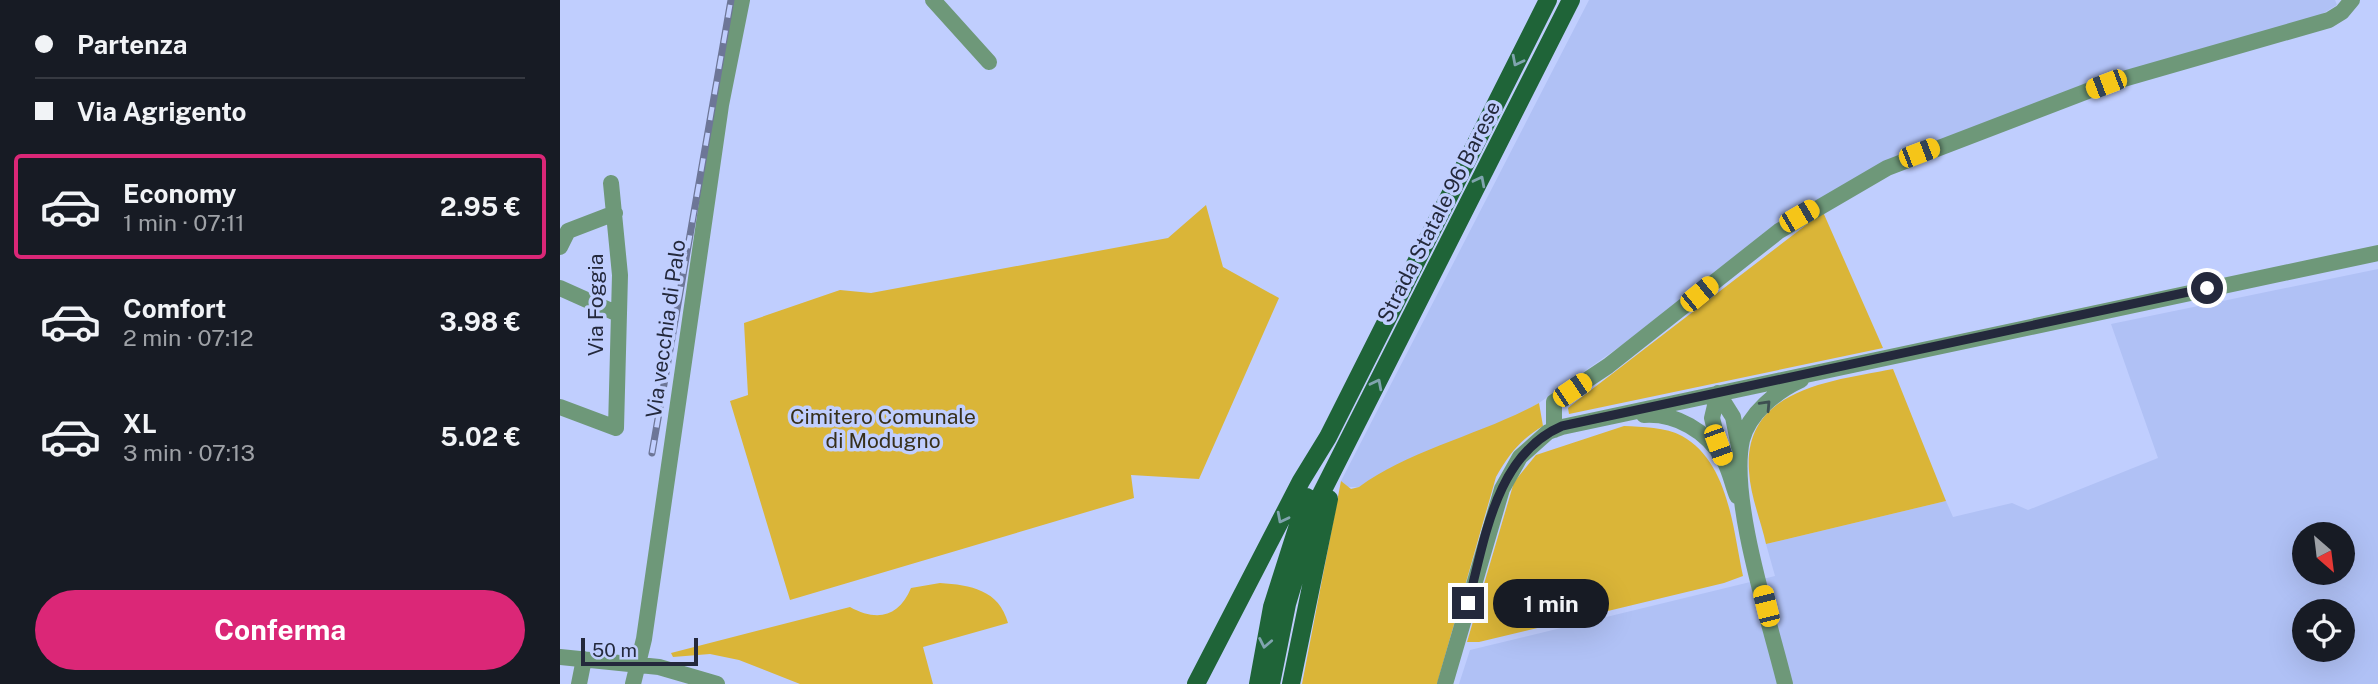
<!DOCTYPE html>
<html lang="it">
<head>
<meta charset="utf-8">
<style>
  :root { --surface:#171b24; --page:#20242c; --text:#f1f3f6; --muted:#9ea1a6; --line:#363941; --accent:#db2777 }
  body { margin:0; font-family:"Public Sans",sans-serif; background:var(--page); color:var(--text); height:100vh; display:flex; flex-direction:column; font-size:26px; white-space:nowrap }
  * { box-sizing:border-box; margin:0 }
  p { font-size:23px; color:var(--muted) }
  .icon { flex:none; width:38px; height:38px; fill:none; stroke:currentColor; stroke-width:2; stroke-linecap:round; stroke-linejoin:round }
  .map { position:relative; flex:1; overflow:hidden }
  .details { display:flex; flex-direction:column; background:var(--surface); width:560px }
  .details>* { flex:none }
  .top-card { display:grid; align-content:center; height:154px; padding:0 35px; background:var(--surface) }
  .needle { width:46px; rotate:152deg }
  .fabs { position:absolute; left:1732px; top:522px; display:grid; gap:14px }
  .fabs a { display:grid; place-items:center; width:63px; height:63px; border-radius:50%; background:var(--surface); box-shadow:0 7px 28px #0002; font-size:35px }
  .scale { position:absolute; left:21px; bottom:18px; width:117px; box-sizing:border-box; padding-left:7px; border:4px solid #24293c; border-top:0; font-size:19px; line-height:24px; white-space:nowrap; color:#24293c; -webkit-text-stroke:5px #c0cefe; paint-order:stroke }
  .end { position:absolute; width:32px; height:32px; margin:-16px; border:9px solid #24293c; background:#fff; box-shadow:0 0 0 4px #fff }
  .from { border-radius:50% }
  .bubble { position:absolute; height:49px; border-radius:24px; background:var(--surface); box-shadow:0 7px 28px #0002; font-size:23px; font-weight:700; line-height:49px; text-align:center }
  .car { position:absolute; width:21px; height:42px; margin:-21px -10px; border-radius:9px; box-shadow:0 0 5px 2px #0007; background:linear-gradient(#f5c518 24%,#345 0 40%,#f5c518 0 76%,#345 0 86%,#f5c518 0) }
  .top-card b { display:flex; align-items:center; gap:24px; height:66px; font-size:26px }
  .top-card b+b { border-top:2px solid var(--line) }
  .top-card i { width:18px; height:18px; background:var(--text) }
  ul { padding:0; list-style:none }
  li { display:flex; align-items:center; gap:21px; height:105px; margin:0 14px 10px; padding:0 21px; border:4px solid transparent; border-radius:7px }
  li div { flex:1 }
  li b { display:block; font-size:26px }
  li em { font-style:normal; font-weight:700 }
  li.active { border-color:var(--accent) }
  li>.icon { width:63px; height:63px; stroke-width:1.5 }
  .primary-button { display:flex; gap:14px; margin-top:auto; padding:14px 35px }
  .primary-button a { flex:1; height:80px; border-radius:42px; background:var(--accent); color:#fff; font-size:28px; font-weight:700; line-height:80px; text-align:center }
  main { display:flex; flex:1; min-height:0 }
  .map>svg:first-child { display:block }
  .built { fill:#b0c1f5; fill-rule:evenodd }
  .green { fill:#dab538 }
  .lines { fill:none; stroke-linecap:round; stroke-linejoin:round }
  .minor { stroke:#6e9879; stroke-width:16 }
  .major { stroke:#1f6438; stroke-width:18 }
  .rail-casing { stroke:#6d7697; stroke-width:7 }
  .rail { stroke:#c0cefe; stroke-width:4.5; stroke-dasharray:13; stroke-linecap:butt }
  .oneway { stroke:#80a4af }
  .oneway2 { stroke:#3e5051 }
  .route { stroke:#24293c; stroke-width:9 }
  .labels { text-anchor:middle; stroke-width:7; stroke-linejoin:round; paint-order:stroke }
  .street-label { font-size:21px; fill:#24293c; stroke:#c0cefe }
  .park-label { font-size:21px; fill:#37301b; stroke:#c0cefe }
</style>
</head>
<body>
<main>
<section class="details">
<div class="top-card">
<b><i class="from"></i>Partenza</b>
<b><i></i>Via Agrigento</b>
</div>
<ul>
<li class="active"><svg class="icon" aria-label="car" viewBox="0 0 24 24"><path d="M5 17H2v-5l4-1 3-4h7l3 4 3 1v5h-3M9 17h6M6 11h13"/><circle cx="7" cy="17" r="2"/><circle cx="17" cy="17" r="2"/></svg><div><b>Economy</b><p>1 min · 07:11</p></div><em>2.95 €</em></li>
<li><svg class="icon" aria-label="car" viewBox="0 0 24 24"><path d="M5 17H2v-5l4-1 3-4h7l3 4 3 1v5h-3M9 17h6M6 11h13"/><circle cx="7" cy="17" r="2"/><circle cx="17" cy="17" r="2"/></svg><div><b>Comfort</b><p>2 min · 07:12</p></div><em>3.98 €</em></li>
<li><svg class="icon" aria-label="car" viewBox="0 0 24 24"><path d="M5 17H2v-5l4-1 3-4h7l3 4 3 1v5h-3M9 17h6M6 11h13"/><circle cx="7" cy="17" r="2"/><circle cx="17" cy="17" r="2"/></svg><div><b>XL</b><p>3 min · 07:13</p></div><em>5.02 €</em></li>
</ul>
<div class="primary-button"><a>Conferma</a></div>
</section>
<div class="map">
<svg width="1818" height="684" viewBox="0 0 1818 684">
  <rect width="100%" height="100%" fill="#c0cefe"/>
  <!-- built -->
  <path class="built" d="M1029,0H1775L1777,5L1757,17L1613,58L1354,149L1231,215L1062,345L979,403L944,423L870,451L799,487H785L781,481Z
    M1818,269V684H899L910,650L1215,576L1206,544L1386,501L1393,517L1452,503L1468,510L1598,458L1551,324ZM1745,534H1783V572H1745ZM1745,611H1783V649H1745Z"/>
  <!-- green -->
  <path class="green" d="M646,205L663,267L719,298L639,479L571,475L574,498L230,600L170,401L188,395L184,323L280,290L311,293L608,238Z
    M1263,212L1323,348L1009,414L1008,408L1018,400Z
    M1333,369L1386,501L1206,544C1201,521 1190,495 1189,471C1183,388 1273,381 1333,369Z
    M979,403L983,426C961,439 949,454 936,477L877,684H742L781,481L791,489L799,487C849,450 923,434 979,403Z
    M1064,426C1082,427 1106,427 1122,436C1169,462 1173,530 1183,576L1164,583L919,642H907L954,482L976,455Z
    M380,583C411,585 439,590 448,623L363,647L373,684H240L179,660L150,654L113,657L111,653L290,607C317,622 339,617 351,588Z"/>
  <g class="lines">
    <!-- minor -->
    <path class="minor" d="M373,0L429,62
      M0,247L8,231L55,213
      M0,288L58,314
      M0,407L56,428L60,275L51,183
      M1084,415C1116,413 1147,431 1163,459C1170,470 1172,484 1177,496
      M994,430V402L1048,366L1219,231L1327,168L1546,84L1769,20L1782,12L1792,0
      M1160,450L1152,418L1158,393L1173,417L1179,447
      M0,657L99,667L157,684
      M19,684L24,659
      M73,684L84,639L161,105L182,0
      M885,684L942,489L960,457L988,432L1002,427L1818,253
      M1225,684C1210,623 1169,498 1182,440C1189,413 1217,391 1241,380"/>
    <!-- major -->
    <path class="major" d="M636,684L741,481L768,437L988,0
      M698,684L712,607L747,497
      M711,684L727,604L758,500L1011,0
      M731,684L769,499"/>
    <!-- rail casing -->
    <g class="rail-casing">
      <path id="rail" d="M92,453L171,0"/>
    </g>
    <!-- rail -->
    <use href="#rail" class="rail"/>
  </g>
  <!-- one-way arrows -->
  <defs><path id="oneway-chevron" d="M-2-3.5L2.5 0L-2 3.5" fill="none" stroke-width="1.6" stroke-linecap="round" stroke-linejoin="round" transform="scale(1.75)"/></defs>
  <g class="oneway">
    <use href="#oneway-chevron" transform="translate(957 61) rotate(117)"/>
    <use href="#oneway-chevron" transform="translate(920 181) rotate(-63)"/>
    <use href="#oneway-chevron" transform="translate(817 384) rotate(-63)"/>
    <use href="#oneway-chevron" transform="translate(722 518) rotate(117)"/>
    <use href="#oneway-chevron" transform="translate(705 643) rotate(101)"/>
  </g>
  <use class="oneway2" href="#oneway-chevron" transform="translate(1206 405) rotate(-47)"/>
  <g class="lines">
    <!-- route -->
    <path class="route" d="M908,603C925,540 935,455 1002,426L1647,288"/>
  </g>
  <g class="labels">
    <!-- street labels -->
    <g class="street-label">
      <text transform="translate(879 212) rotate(-63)" y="7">Strada Statale 96 Barese</text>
      <text transform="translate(36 305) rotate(-90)" y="7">Via Foggia</text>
      <text transform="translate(106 329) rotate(-82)" y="7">Via vecchia di Palo</text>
    </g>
    <!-- park labels -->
    <g class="park-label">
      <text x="323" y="424">Cimitero Comunale<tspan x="323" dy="24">di Modugno</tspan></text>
    </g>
  </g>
</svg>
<div class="fabs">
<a><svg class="needle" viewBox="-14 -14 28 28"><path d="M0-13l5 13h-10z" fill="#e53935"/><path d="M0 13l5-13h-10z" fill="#9ea1a6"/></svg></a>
<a><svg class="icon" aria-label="locate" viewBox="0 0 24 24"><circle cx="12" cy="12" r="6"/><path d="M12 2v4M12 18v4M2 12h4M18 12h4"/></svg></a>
</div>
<div class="scale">50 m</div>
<i class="end from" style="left:1647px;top:288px"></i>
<i class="end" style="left:908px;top:603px"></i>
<div class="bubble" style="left:933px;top:579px;width:116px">1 min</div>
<i class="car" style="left:1546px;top:84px;rotate:249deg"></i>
<i class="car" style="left:1359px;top:153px;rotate:69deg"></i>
<i class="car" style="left:1239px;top:216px;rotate:60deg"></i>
<i class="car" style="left:1139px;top:294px;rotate:51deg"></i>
<i class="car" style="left:1012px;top:390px;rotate:56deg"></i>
<i class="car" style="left:1158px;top:445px;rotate:160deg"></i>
<i class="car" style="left:1206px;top:606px;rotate:346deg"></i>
</div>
</main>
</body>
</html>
